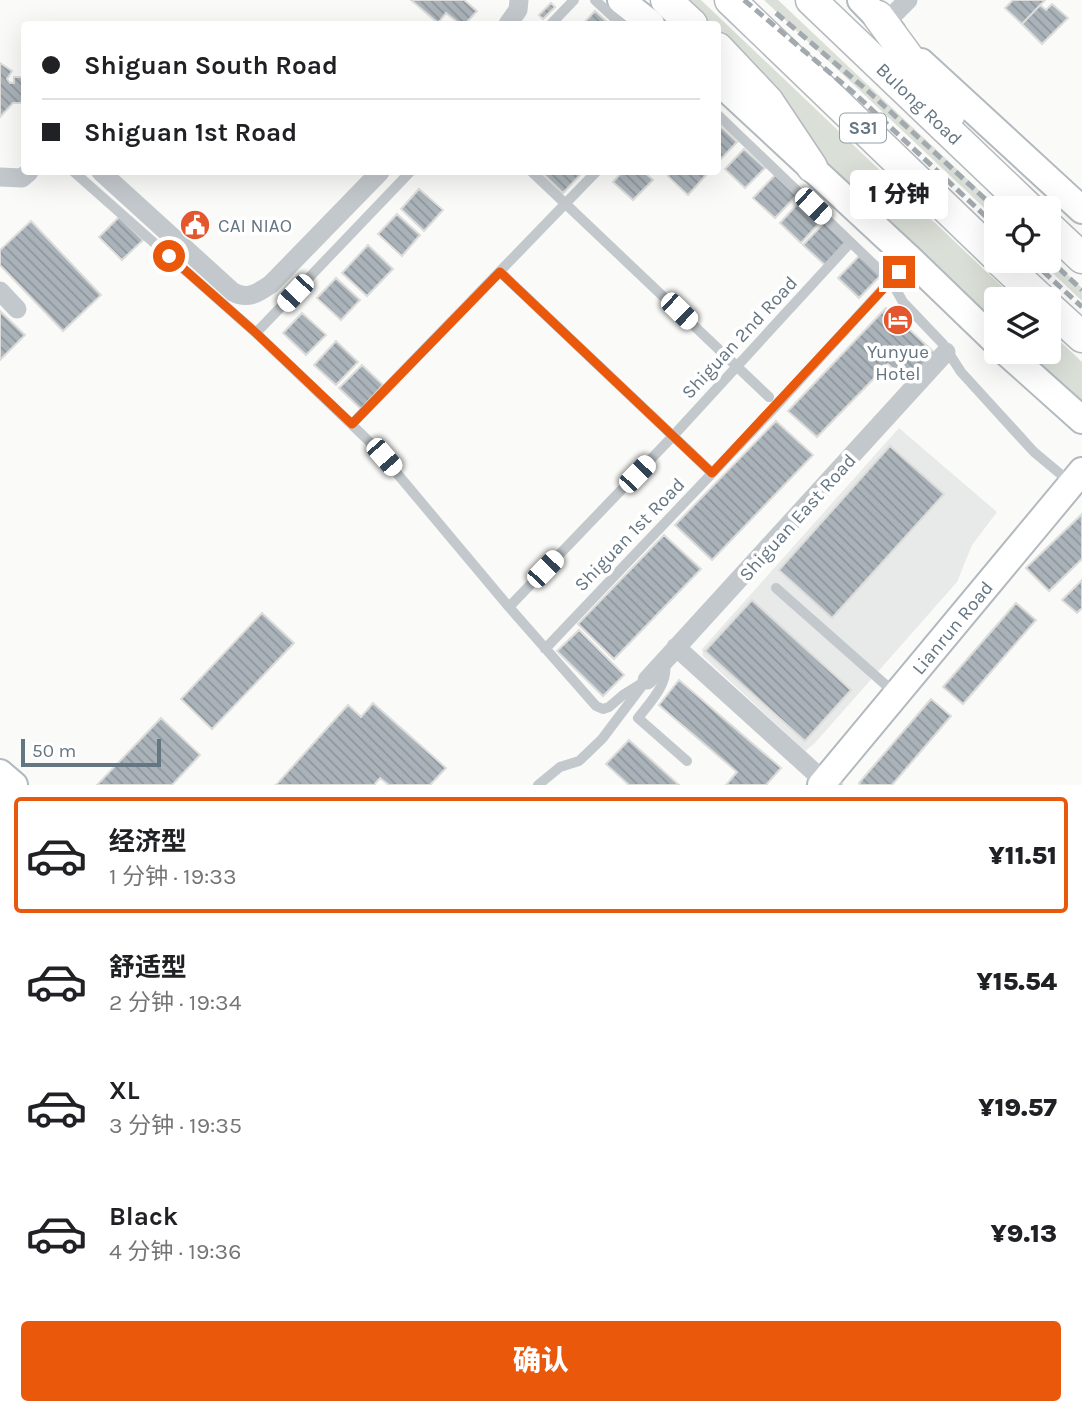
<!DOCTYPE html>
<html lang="zh">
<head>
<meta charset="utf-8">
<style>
  :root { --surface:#fff; --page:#f6f6f6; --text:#202124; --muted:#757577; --line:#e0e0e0; --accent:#ea580c }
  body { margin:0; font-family:Karla,"Noto Sans SC",sans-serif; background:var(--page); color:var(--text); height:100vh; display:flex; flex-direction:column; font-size:26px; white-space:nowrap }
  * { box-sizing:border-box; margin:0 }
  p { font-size:23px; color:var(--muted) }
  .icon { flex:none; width:38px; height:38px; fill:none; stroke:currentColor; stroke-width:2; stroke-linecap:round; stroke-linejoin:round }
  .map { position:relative; height:785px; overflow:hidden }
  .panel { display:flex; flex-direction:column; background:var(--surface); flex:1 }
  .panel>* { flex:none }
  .banner { position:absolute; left:21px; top:21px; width:700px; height:154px; border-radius:7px; box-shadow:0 7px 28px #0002; display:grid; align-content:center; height:154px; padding:0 21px; background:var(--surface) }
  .buttons { position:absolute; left:984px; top:196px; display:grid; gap:14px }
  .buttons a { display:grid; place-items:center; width:77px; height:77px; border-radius:7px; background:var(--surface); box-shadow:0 7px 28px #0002; font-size:35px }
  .scale { position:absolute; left:21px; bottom:18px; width:140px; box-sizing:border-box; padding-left:7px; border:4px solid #657683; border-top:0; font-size:19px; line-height:24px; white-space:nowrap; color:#657683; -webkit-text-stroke:5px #fff; paint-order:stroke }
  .end { position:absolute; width:32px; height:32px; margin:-16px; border:9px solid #ea580c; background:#fff; box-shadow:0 0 0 4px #fff }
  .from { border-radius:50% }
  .bubble { position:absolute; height:49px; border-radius:7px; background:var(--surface); box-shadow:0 7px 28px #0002; font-size:23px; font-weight:800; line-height:49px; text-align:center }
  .car { position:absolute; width:21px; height:42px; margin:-21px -10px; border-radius:9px; box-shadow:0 0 5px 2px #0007; background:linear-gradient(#fff 24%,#345 0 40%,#fff 0 76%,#345 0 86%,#fff 0) }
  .banner b { display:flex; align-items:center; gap:24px; height:66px; font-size:26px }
  .banner b+b { border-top:2px solid var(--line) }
  .banner i { width:18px; height:18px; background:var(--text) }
  ul { padding:12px 0 0; list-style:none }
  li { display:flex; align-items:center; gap:21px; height:116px; margin:0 14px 10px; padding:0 7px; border:4px solid transparent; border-radius:7px }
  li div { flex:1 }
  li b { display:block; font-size:26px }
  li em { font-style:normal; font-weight:800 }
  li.on { border-color:var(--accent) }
  li>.icon { width:63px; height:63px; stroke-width:1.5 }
  .primary-button { display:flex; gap:14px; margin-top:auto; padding:14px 21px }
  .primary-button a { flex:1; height:80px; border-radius:7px; background:var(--accent); color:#fff; font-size:28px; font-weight:800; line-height:80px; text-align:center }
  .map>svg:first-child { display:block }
  .built { fill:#e8e9e9 }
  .grass { fill:#dadfd7 }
  .building { fill:url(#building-back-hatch); stroke:#dcdcda; stroke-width:2 }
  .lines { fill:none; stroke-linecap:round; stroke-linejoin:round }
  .secondary-casing { stroke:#b3babf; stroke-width:30 }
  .primary-casing { stroke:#b5babe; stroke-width:33 }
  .lane { stroke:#c3c8cc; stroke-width:10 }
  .street { stroke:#c3c8cc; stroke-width:19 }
  .secondary { stroke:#fff; stroke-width:26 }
  .primary { stroke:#fff; stroke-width:30 }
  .rail { stroke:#a2aab0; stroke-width:5; stroke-dasharray:10 5; stroke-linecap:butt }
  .route { stroke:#ea580c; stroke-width:9 }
  .labels { text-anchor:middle; stroke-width:7; stroke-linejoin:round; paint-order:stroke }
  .shield { fill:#fff; stroke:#939fa8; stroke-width:2 }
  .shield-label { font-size:18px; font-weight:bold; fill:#657683 }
  .street-label { font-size:19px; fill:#657683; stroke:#fff }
  .poi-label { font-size:19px; fill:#657683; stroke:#fff; text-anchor:start }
</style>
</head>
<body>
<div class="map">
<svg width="1082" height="785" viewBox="0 0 1082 785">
  <defs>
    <pattern id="building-back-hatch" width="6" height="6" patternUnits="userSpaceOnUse" patternTransform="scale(1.75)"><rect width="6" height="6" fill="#aab3b9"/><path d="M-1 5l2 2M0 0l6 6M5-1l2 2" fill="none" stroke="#8e969c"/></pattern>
  </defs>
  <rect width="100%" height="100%" fill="#fafaf8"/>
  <!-- built -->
  <path class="built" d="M899,428L997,512L972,545L957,582L814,744L805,751L703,656L702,649Z"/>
  <!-- grass -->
  <path class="grass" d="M678,0H701L1015,299H996V327L843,180L718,36V24H705Z
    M764,0H778L998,208H996V219Z
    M1048,256L1082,288V301L1040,261H1048Z
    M1048,330L1082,362V405L1023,352H1048Z"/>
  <!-- building -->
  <path class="building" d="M411,0H464L477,11L465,24H460L446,13L438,23Z
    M1013,0H1045L1022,24L1005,8Z
    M551,3L555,7L543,19L539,15Z
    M1052,4L1068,18L1042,44L1022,24L1040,5L1046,10Z
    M595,11L606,21L609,24H583Z
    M0,63L12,71L7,79L10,83H14V77H24V103H13L0,117Z
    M718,124L737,142L718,162Z
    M744,149L765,168L745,188L725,169Z
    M545,172H583L563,193L543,174Z
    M622,172H644L653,180L633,200L613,182Z
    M671,172H705L707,174L688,195L668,176Z
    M775,175L797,195L775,218L753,198Z
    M419,189L443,210L424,231L401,209Z
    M802,199L823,219L801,243L780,223Z
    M397,214L420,235L402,256L378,234Z
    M119,217L143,240L122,260L99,237Z
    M31,221L101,295L63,331L0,265V250Z
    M825,222L846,242L825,265L803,245Z
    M368,245L393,269L367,296L342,273Z
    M860,255L881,275L859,298L838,278Z
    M336,278L360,300L341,320L317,298Z
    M886,308L937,355L910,384L888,364L817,437L788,411Z
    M0,311L25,335L0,360Z
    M302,313L326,335L306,355L283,333Z
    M336,341L358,362L336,385L314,365Z
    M362,365L383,385L361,409L339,388Z
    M776,421L813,455L712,560L675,525Z
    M890,446L944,494L832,618L779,570Z
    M1082,514V559L1049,591L1026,568Z
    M664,535L701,569L614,659L578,624Z
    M1082,580V608L1077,613L1062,600Z
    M752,600L851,690L805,741L705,651Z
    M1016,603L1036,620L963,704L943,687Z
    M262,613L294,643L212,729L181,699Z
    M579,630L624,675L603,696L557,651Z
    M679,680L781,768L766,785H726L737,772L659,705Z
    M931,699L951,716L892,785H861L859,783Z
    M373,703L446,768L430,785H389L380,778L374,785H276L348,705L361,717Z
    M161,718L200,755L172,785H97Z
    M629,740L679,785H629L606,764Z"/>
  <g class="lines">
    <!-- secondary casing -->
    <g class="secondary-casing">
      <g id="secondary">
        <path d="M621,0L651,24"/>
        <path d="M861,0L892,32"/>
        <path d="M921,62L1082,210"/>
        <path d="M718,81L910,259L996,342"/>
        <path d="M1006,352L1082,420"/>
        <path d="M0,773L14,785"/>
        <path id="s1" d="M821,785L1082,471"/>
      </g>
    </g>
    <!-- primary casing -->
    <g class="primary-casing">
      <g id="primary">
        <path d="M666,0L692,24"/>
        <path d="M730,0L996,256"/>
        <path id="s2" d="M811,0L1029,208"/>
        <path d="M878,16L950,114"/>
        <path d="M718,48L768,101L812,167"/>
        <path d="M1048,226L1082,258"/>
        <path d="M1000,261L1041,299"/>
        <path d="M1048,306L1082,337"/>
      </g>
    </g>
    <!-- lane -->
    <path class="lane" d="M595,0L621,24
      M551,24L574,0
      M718,115L891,281L903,302L943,344L961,372L1034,452L1070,482
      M74,172L256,333L374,446L509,607L596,706L603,709L609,707L623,695L647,680
      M532,172L769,397
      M500,272L712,473
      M256,333L410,172
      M352,424L596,172
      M776,588L896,694
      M509,607L673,436L850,243
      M545,649L777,405L908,261
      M664,660C671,682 650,702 638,718L687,761
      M538,785L560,767L579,761L602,739L642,686"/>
    <!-- street -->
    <path class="street" d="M508,24L518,10L519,0
      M884,24L908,0
      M101,172L233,292C248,300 258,293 271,284L380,172
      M0,177L22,178L29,172
      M0,291L17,309
      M676,647L824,781L833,785
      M647,680L946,352"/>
    <!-- secondary -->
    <use href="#secondary" class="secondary"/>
    <!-- primary -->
    <use href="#primary" class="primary"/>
    <!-- rail -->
    <path class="rail" d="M744,0L855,94L996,226
      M776,13L869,92L996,209
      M1048,258L1082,290
      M1032,261L1082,307"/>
  </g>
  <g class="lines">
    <!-- route -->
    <path class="route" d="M169,256L256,333L352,424L500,272L712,473L899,272"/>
  </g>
  <!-- icons -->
  <defs>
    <g id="civic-disc" transform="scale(1.575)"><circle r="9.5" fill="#e4572e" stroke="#fff"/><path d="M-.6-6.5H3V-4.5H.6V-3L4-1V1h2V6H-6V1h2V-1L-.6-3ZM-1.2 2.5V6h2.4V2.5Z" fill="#fff"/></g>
    <g id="hotel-disc" transform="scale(1.575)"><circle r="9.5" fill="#e4572e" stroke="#fff"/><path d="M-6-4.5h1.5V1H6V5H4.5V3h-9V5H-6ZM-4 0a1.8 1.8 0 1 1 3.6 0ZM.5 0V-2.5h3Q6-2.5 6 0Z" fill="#fff"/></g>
  </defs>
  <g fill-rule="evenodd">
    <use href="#civic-disc" x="195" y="225"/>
    <use href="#hotel-disc" x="898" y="320"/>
  </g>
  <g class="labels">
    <!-- shield labels -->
    <rect class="shield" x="840" y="113.5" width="46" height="29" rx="5"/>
    <g class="shield-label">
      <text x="863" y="134">S31</text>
    </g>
    <!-- street labels -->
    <g class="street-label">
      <text dy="7" stroke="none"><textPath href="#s2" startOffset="150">Bulong Road</textPath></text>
      <text transform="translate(739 337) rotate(-47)" y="7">Shiguan 2nd Road</text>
      <text transform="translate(797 517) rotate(-48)" y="7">Shiguan East Road</text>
      <text transform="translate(629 534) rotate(-46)" y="7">Shiguan 1st Road</text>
      <text dy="7" stroke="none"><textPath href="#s1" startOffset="205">Lianrun Road</textPath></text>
    </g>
    <!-- poi labels -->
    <g class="poi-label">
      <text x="218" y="232">CAI NIAO</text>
      <text x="898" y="358" text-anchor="middle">Yunyue<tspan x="898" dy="22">Hotel</tspan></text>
    </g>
  </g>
</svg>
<div class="buttons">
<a><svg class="icon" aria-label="locate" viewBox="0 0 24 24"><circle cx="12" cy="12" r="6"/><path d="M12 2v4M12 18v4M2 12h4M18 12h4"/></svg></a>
<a><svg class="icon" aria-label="layers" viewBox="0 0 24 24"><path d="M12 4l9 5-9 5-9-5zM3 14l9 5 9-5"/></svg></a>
</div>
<div class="scale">50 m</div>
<i class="end from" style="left:169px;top:256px"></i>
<i class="end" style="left:899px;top:272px"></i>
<div class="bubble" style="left:850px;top:170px;width:98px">1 分钟</div>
<i class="car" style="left:813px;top:206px;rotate:134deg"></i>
<i class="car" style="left:295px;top:293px;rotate:223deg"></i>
<i class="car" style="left:679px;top:311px;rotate:134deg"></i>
<i class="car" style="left:384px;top:457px;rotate:139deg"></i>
<i class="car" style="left:637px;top:474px;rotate:44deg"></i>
<i class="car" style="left:545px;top:569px;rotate:44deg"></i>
<div class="banner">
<b><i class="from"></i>Shiguan South Road</b>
<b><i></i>Shiguan 1st Road</b>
</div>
</div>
<section class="panel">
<ul>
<li class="on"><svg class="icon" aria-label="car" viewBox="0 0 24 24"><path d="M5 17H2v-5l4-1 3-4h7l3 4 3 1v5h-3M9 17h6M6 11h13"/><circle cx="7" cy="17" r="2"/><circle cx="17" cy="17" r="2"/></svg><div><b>经济型</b><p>1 分钟 · 19:33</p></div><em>¥11.51</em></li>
<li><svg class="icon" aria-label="car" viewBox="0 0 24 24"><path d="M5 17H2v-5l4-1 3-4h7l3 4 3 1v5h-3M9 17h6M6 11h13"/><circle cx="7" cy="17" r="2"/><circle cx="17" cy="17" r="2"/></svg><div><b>舒适型</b><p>2 分钟 · 19:34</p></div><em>¥15.54</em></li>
<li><svg class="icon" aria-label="car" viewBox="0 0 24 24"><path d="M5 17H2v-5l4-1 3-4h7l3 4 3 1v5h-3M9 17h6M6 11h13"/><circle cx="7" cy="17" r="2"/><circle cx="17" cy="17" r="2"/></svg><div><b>XL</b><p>3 分钟 · 19:35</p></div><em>¥19.57</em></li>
<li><svg class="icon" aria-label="car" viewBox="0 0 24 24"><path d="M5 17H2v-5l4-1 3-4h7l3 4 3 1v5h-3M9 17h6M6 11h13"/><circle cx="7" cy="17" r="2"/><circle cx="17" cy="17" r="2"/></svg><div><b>Black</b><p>4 分钟 · 19:36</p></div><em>¥9.13</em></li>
</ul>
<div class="primary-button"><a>确认</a></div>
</section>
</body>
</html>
